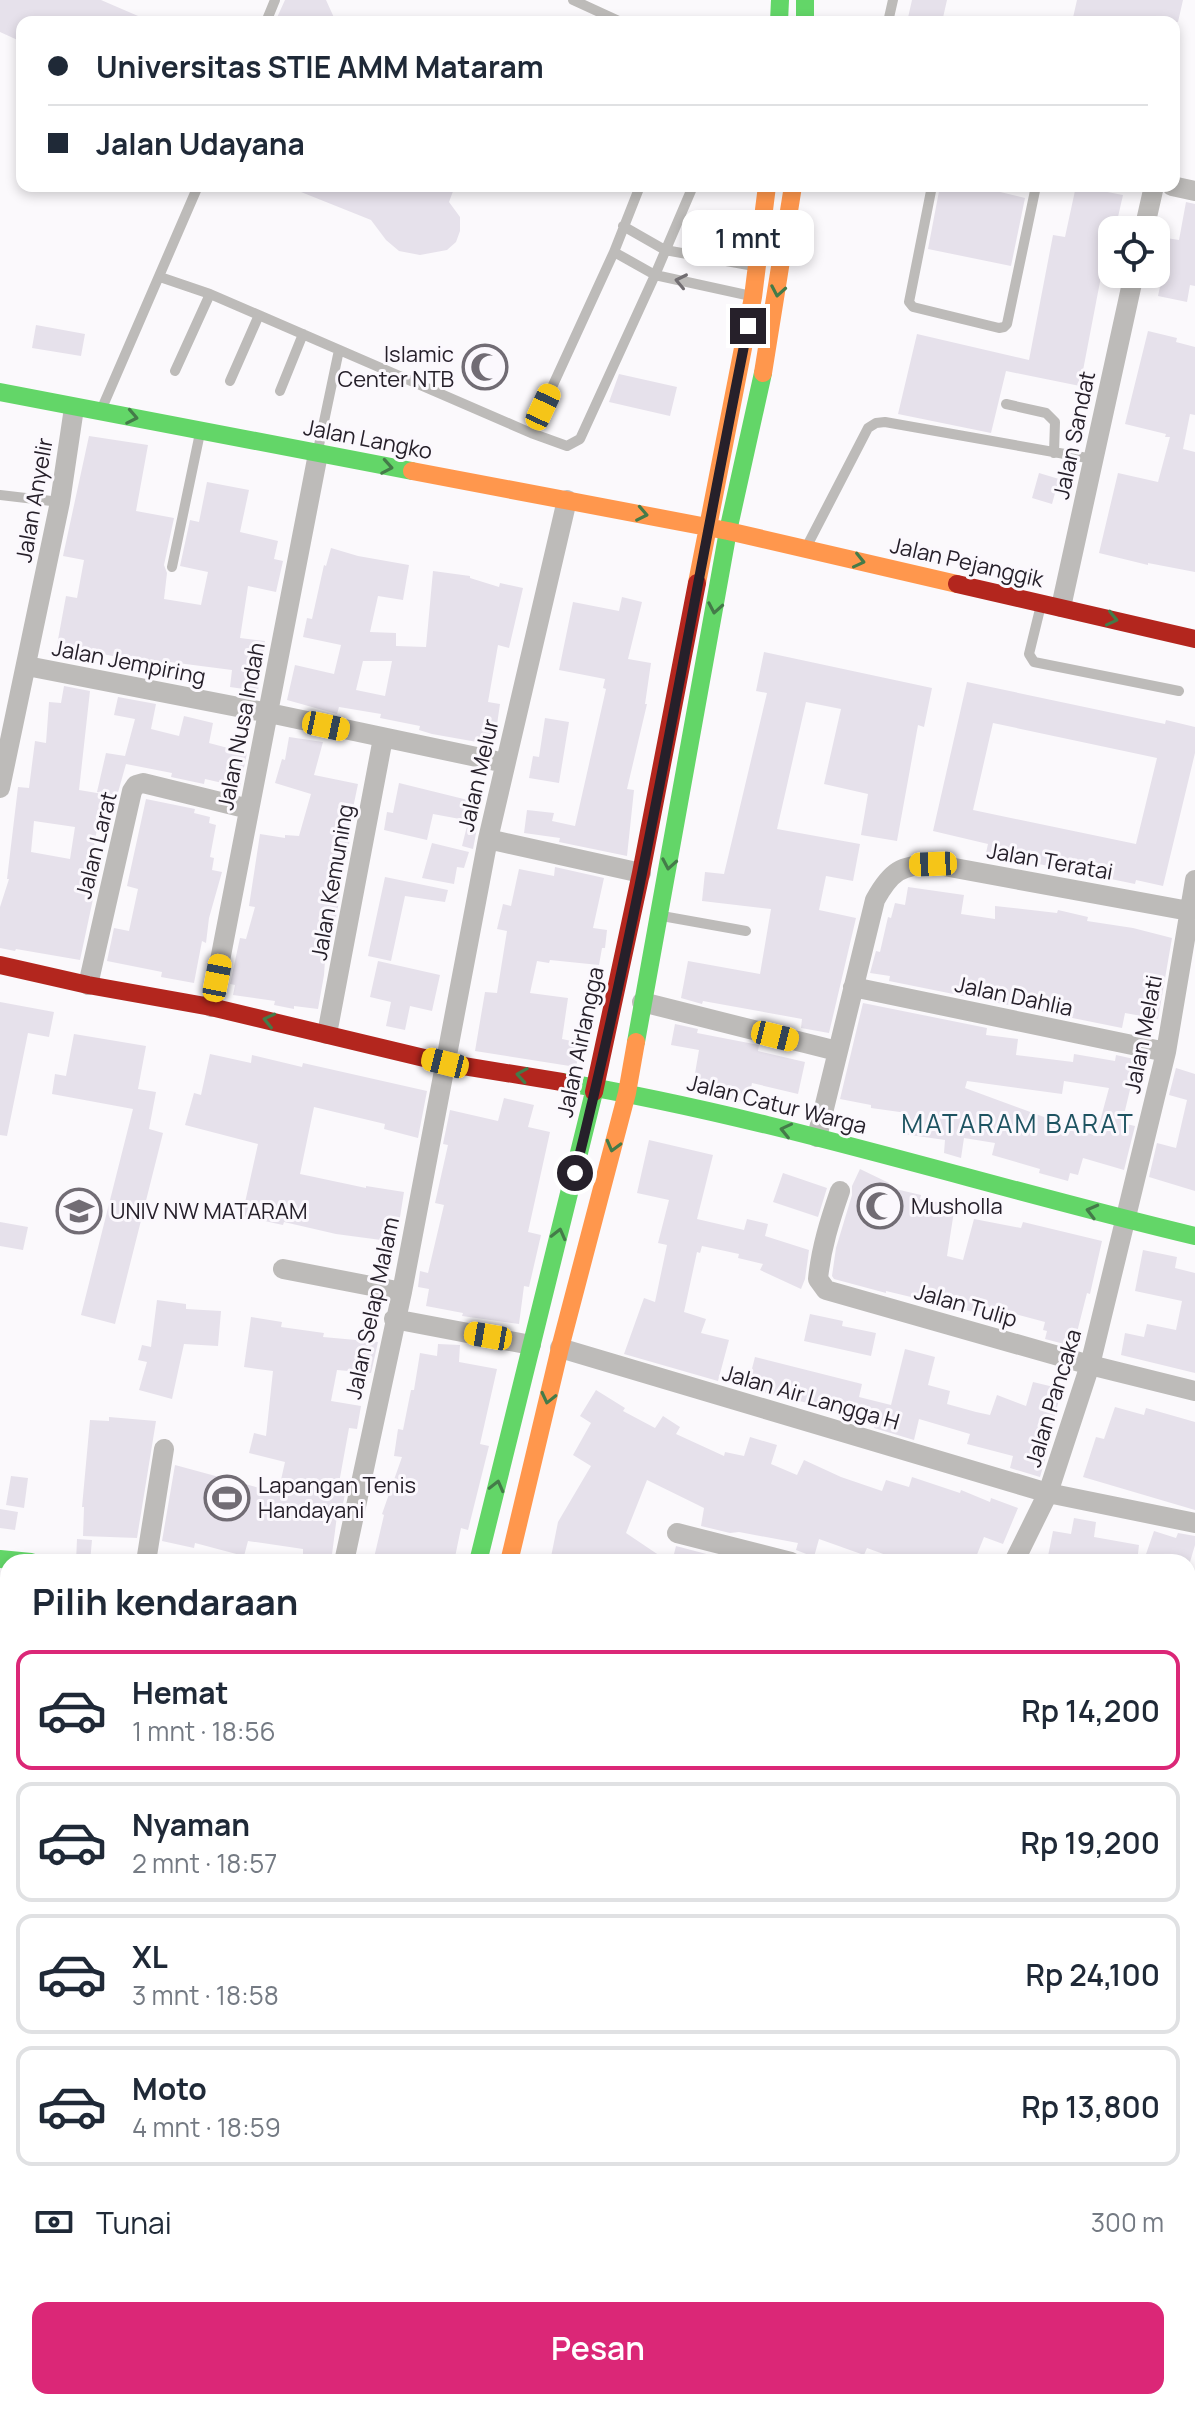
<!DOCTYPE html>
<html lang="id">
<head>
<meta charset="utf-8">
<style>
  :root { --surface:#fff; --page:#f2f2f3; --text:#1f2937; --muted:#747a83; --line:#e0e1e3; --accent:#db2777 }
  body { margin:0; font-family:Manrope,sans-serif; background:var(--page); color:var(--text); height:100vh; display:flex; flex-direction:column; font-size:30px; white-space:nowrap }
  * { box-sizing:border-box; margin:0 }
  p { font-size:26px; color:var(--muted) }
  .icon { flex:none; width:44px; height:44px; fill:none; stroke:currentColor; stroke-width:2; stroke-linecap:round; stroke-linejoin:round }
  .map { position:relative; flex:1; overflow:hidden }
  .drawer { position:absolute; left:0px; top:1554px; width:1196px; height:856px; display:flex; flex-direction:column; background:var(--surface); border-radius:24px 24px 0 0; box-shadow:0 4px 12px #0003 }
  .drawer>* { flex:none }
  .guide { position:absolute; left:16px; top:16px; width:1164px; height:176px; border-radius:16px; box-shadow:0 4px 12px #0003; display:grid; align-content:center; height:176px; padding:0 32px; background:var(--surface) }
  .controls { position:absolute; left:1098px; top:216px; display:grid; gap:16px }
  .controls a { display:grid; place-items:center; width:72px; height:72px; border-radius:16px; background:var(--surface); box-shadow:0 4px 12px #0003; font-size:40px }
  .end { position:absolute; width:36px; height:36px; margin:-18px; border:10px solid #26202a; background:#fff; box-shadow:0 0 0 4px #fff }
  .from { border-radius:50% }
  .bubble { position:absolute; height:56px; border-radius:16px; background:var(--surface); box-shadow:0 4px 12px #0003; font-size:26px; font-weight:600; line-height:56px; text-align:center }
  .car { position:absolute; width:24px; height:48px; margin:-24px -12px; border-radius:10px; box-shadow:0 0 6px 2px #0007; background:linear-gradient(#f5c518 24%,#345 0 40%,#f5c518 0 76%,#345 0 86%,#f5c518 0) }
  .guide b { display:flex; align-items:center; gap:28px; height:76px; font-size:30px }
  .guide b+b { border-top:2px solid var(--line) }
  .guide i { width:20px; height:20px; background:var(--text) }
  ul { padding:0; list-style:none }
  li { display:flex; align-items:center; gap:24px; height:120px; margin:0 16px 12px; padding:0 16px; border:4px solid var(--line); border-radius:16px }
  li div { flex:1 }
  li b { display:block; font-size:30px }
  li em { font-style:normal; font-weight:600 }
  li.current { border-color:var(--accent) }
  li>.icon { width:72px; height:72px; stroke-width:1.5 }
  h2 { padding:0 32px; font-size:36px; line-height:96px }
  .pay { display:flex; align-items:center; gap:20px; height:88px; padding:0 32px; font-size:30px }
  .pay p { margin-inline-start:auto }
  .cta { display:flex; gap:16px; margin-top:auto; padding:16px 32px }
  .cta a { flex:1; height:92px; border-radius:16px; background:var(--accent); color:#fff; font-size:32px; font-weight:600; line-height:92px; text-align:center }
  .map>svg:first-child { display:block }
  .building { fill:#e6e1eb; fill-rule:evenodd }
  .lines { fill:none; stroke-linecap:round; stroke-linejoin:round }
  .lane { stroke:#bdbbb9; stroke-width:10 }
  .street { stroke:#bdbbb9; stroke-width:20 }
  .fast { stroke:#63d668; stroke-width:18 }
  .slow { stroke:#ff974d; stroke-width:18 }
  .jam { stroke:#b3261e; stroke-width:18 }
  .oneway { stroke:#726e72 }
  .oneway2 { stroke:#447b49 }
  .route { stroke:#26202a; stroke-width:10 }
  .labels { text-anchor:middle; stroke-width:6; stroke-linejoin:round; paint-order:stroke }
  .poi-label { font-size:22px; fill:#26202a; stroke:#fbf8fd; text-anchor:start }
  .street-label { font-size:22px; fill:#26202a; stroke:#fbf8fd }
  .quarter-label { font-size:26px; letter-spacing:2px; fill:#1e5361; stroke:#fbf8fd }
</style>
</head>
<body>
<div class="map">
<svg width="1195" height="2410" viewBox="0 0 1195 2410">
  <rect width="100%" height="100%" fill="#fbf9fc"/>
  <!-- building -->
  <path class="building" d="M0,0H101L152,22H22V42L0,32Z
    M285,0H326L336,22H275Z
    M912,0H947L942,22H907Z
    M1077,0H1183L1178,22H1072Z
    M286,186H455L449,202L460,217V231L456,242L447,250L420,255L399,251L386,240L371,220Z
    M940,186H975L1025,198L1011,266L928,249Z
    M1076,186L1123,195L1115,230H1112V236L1109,235L1080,386L1006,371L991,433L898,414L917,334L1029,360L1053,235L1065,237Z
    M1186,202L1195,204V286L1190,285L1187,302L1158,296L1166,258L1163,257L1166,238L1179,240Z
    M36,325L85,334L81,356L32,348Z
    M1148,331L1177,338L1176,342L1195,347V415L1190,414L1183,449L1195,452V572L1148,563V565L1099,553L1118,473L1158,482L1170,437H1165L1166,434L1125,424Z
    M619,374L677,387L670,416L609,402Z
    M89,436L148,445L136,511L174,518L164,565L167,573L164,599L201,605L208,572L180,566L190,520L199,522L207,482L249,490L240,532L278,541L274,559L283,561L276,592L248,586L240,638L265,641L258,691L230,687L232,670L170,662L168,673L127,665L128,659L57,645L66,596L77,598L84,560L63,556Z
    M1039,473L1059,479L1052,504L1032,498Z
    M331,548L358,556L409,565L403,600L378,596L370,632L396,633V646L426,647L433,571L470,576V578L499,587L500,583L523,588L509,648L498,645L488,702L500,704L494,745L432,734L419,730L420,726L380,718L381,714L339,707L337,714L287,700L295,665L334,674L341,645L303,637L307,618L312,619L324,565L326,566ZM363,661H392L385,696L356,690Z
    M622,597L642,602L628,659L651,663L645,704H647L627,789L634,790L627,856L559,842L560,838L524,833L527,810L554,813L552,821L575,826L606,689L603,688L605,679L559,670L573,602L619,611Z
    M764,652L932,688L924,727L918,725L897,841L861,835L868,794L824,784L841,709L806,702L777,829L860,844L853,881L826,876L819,910L856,918L829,1033L801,1028L802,1019L703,1001L702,1004L681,998L688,961L760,974L771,909L702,901L705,872L724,874L767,693L756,691Z
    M967,682L1165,724L1166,720L1195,727V753L1163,886L1136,880L1135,884L986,853L988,844L933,831ZM993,723L1157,758L1136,844L973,810Z
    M64,686L90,691L79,790L103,794L91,864L100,866L80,960L16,949L15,951L0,948V907L9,879H7L18,787L29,788L35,741L46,743L49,702L61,703ZM34,821L75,827L70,859L31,852Z
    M118,697L156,704L151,729L179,736L184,716L213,723L209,743L247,753L240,787L205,779L204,784L171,777L172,773L126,764L117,796L97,792L106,753L125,756L135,719L114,715Z
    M545,718L569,722L559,783L529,778L533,756L539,757Z
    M289,737L323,742L314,775L358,784L347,837H350L348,852H341L336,884L342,885L333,933L327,932L324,975L318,1009L294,1006V1009L274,1005L275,1001L233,995L235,985L230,984L240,938L246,939L255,907L249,906L260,834L285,838V835L299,836L311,794L275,783L282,759L285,760Z
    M399,783L480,803L476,822L433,814L427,840L384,830L387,812L393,813Z
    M146,799L195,809L194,813L210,817L209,823L216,825L210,857L214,858L212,870L222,872L209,918L206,943L202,941L194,983L161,977L162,972L107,961L114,928L129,931L138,889L127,886Z
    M467,826L477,828L473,849L462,846Z
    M432,843L469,852L464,868L457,867L454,884L422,878Z
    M555,867L604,878L593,928L607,930L605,948H602L599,965L550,960L549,963L537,961L530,993L568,998L562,1039L581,1043L576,1067L475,1051L485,992L497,993L507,931L497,929L503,904L511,906L519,869L554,876Z
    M385,877L448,890L445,902L405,896L391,961L368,956Z
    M908,887L964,895L961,914L995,919V906L1057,913L1058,910L1088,917L1087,921L1133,928L1172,938L1158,1019L1125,1013L1122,1028L889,981L890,976L870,973L876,951L880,952L888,917L891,918L895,903L905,905Z
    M378,961L440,975L432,1011L410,1006L405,1030L386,1026L391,1002L370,997Z
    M0,1002L54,1012L49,1037L28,1033L7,1136L0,1135Z
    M863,1003L987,1028L986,1035L1018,1039L1016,1055L1073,1062L1074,1054L1115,1061L1116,1055L1143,1061L1140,1075L1134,1073L1122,1123L1135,1126L1124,1170L1083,1158L1078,1175L1070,1173L1068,1181L1039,1173L1040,1169L992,1155L995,1143L964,1138L961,1158L944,1153L945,1140L903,1134L907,1113L871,1108V1105L840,1099ZM967,1081L1062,1094L1064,1081L1109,1088L1096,1136L965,1088Z
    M675,1024L698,1029L697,1033L759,1045L758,1051L805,1062L798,1094L752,1083L748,1103L692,1091L699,1050L671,1045Z
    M74,1034L146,1046L138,1089L156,1092L149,1129L163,1133L115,1324L81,1315L133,1109L52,1094L55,1074L66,1076Z
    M210,1054L251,1063L252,1055L302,1067L303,1063L427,1091L418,1138L384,1129L385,1124L314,1107L300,1174L366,1188V1186L404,1192L396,1242L336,1234L284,1222L283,1225L242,1216L258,1144L185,1125L194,1093L201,1095Z
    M1176,1068L1195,1074V1191L1149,1177L1157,1143L1176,1148L1187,1100L1169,1095Z
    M504,1098L534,1105L528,1127L550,1132L528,1232L541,1235L529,1287L524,1286L519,1324L462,1316L463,1313L426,1306L429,1289L418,1287L420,1271L428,1273L444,1205L435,1203L448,1145L443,1144L450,1110L498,1121Z
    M649,1140L713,1155L697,1219L744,1230L747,1219L768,1224L765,1236L809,1250L805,1279L801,1289L760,1270L763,1264L738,1258L739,1254L702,1246L700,1253L697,1252L684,1312L706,1319L701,1333L729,1340L718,1381L624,1354L644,1298L655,1302L667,1245L658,1243L669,1200L637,1193Z
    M860,1169L889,1183L887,1187L921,1195L920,1199L955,1205L947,1256L963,1260L974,1219L1021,1228L1023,1222L1102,1241L1090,1294L1087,1293L1075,1340H1078L1076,1347L1045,1339L1047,1331L1043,1330L1045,1322L988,1307L986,1315L886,1291V1293L834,1279L832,1276L836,1248L852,1195V1186Z
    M783,1173L827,1188L818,1217L773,1202Z
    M0,1222L28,1227L23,1250L0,1246Z
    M1143,1250L1177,1257L1175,1268L1195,1273V1373L1121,1355L1125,1333L1144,1337L1147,1324L1176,1330L1182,1301L1135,1291Z
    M157,1300L186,1304V1309L221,1311L218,1346L184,1344L172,1399L139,1390L147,1362L138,1360L142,1345L151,1347Z
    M810,1314L843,1321L842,1326L876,1333L871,1356L804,1341Z
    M251,1317L282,1322L281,1327L324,1333L323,1337L378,1342L371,1373L337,1370L331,1401L361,1406L357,1429L349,1428L339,1483L347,1484L342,1509L338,1508L331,1562H303V1549L248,1541L244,1556L195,1543L194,1548L162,1541L175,1465L278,1493L285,1462L249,1453L254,1433L266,1436L273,1371L244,1367Z
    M438,1344L460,1345L459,1362L497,1369L480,1444L489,1446L468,1530L461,1528L454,1562H373L384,1515L382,1514L402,1457L394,1456L398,1429L403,1430L411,1390H414L420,1353L437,1356Z
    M905,1349L935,1357L928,1385L950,1391L947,1404L976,1412L990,1415L997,1395L1026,1406L1033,1382L1062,1389L1050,1433H1053L1040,1477L1010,1468L1013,1456L967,1444L970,1434L919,1419L914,1440L874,1428L876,1420L747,1388L755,1357L862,1384L859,1397L891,1405Z
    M596,1390L625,1408L623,1411L655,1428L663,1416L680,1427L676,1434L724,1456L725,1452L744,1456L750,1437L777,1445L771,1464L797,1475L804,1460L841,1477L882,1491L886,1480L909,1487L912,1477L960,1493L961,1490L990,1502L991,1498L1018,1508L1003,1544L984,1537L974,1562H905L867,1548L864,1555L819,1539L814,1557L796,1550L798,1543L739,1532L730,1533L701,1526L704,1508L647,1480L626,1533L669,1562H550L558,1522L591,1466L573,1455L591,1423L580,1416Z
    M1115,1407L1144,1415L1146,1408L1195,1422V1510L1083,1477L1096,1437L1104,1439Z
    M109,1417L156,1421L137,1538L83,1536L84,1507H82L90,1420L109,1421Z
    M11,1476L28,1478L24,1508L6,1505Z
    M0,1509L18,1512L15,1530L0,1528Z
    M1074,1518L1096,1522L1094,1537L1139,1545L1137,1562H1085L1048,1556L1053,1531L1071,1534Z
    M1154,1531L1176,1538L1178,1533L1195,1536V1545L1190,1562H1159L1145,1557Z
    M77,1539L92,1540L90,1562H76Z
    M676,1546L733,1561V1562H672Z"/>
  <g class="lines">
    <!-- lane -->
    <path class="lane" d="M573,0L621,22
      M266,22L275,0
      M888,22L893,0
      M932,186L909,302L913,307L999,328L1004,327L1007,324L1036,186
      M623,226L665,250L754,266
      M614,252L655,275L751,296
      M160,277L210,294L531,433L567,446L580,439L655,275L693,186
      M175,371L210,294
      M230,381L259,315
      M280,391L303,334
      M1006,404L1046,413L1055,422L1054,453
      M102,408L198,186
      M531,433L614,252L640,186
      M318,450L339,350
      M0,495L60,502
      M808,544L868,428L876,423L885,422L1093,459
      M172,567L200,433
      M1041,605L1029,654L1034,662L1179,691
      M662,916L746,931"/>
    <!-- street -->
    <path class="street" d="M1172,186L1195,191
      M1144,230L1154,186
      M1061,607L1134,274
      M27,666L269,713L505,763
      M0,788L60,502L74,408
      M488,839L641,873
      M88,985L132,791L136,785L143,783L249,809
      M853,987L1166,1052
      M642,1002L837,1051
      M211,1007L318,454
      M327,1034L383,738
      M817,1137L875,900C891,871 901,865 933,864L1189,911
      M840,1191C830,1220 821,1248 818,1279L826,1290L1090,1365L1195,1391
      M283,1269L402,1292
      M394,1319L531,1345
      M560,1348L1048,1493L1195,1523
      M677,1533L791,1562
      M146,1562L164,1449
      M344,1562L402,1292L488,839L567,500
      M1014,1562L1048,1493L1090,1365L1166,1052L1195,880
      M0,1747L8,1744
      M0,1854L2,1869L0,1908
      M0,1954H8
      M1188,1982L1195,1956
      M0,2026H8
      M0,2138H8
      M1188,2169L1195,2143
      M0,2255L8,2256
      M1188,2273L1195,2275
      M1188,2354L1195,2356
      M0,2391H8
      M47,2402V2410"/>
    <!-- fast -->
    <path class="fast" d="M805,0V22
      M779,22L780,0
      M0,392L412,471
      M636,1042L728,531L763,373
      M562,1082C777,1118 984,1186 1195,1236
      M0,1559L31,1562
      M478,1562L594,1092
      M1188,1941L1195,1943
      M271,2410L274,2402"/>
    <!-- slow -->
    <path class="slow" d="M763,373L793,186
      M412,471L728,531L957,584
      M697,583L753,297L767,186
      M509,1562L560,1348L627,1093L636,1042"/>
    <!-- jam -->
    <path class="jam" d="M957,584L1195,639
      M0,965L88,985L211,1007L445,1063L562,1082
      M594,1092L641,873L697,583
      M236,2410L238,2402"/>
  </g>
  <!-- one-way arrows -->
  <defs><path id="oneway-chevron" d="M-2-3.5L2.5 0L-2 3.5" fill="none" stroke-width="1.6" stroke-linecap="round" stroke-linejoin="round" transform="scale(2)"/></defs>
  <use class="oneway" href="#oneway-chevron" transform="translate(681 281) rotate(-168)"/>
  <g class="oneway2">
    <use href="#oneway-chevron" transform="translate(778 291) rotate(100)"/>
    <use href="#oneway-chevron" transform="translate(132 417) rotate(11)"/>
    <use href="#oneway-chevron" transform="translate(387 467) rotate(10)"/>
    <use href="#oneway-chevron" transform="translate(642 514) rotate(11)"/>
    <use href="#oneway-chevron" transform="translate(859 561) rotate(13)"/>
    <use href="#oneway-chevron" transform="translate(715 608) rotate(100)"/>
    <use href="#oneway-chevron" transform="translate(1112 619) rotate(13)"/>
    <use href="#oneway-chevron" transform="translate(669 864) rotate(100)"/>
    <use href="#oneway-chevron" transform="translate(269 1020) rotate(-167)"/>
    <use href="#oneway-chevron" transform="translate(522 1075) rotate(-171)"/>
    <use href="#oneway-chevron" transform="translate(786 1130) rotate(-167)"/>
    <use href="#oneway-chevron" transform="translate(613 1146) rotate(105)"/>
    <use href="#oneway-chevron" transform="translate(1092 1211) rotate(-165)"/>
    <use href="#oneway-chevron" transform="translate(559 1234) rotate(-76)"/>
    <use href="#oneway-chevron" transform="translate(548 1398) rotate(103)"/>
    <use href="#oneway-chevron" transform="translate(497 1486) rotate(-76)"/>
  </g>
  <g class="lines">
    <!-- route -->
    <path class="route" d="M575,1173C645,893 691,608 748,326"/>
  </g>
  <!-- icons -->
  <defs>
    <g id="mosque-ring" transform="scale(2.3)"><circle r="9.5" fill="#fbf8fd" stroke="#716c74" stroke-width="1.5"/><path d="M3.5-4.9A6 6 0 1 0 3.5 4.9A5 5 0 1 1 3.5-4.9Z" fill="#716c74"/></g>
    <g id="university-ring" transform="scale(2.3)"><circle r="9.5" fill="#fbf8fd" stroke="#716c74" stroke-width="1.5"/><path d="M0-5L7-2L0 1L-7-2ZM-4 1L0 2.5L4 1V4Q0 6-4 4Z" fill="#716c74"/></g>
    <g id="stadium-ring" transform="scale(2.3)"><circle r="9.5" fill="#fbf8fd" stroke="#716c74" stroke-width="1.5"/><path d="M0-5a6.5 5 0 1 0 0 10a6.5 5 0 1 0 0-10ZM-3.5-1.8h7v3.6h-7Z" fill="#716c74"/></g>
  </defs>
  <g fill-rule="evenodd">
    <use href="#mosque-ring" x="485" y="367"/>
    <use href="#mosque-ring" x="880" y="1206"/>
    <use href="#university-ring" x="79" y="1211"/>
    <use href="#stadium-ring" x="227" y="1498"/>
  </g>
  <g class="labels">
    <!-- poi labels -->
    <g class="poi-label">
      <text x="454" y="362" text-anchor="end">Islamic<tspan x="454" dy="25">Center NTB</tspan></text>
      <text x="911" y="1214">Musholla</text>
      <text x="110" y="1219">UNIV NW MATARAM</text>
      <text x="258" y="1493">Lapangan Tenis<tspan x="258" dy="25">Handayani</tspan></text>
    </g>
    <!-- street labels -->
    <g class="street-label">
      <text transform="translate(1074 435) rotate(-78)" y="8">Jalan Sandat</text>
      <text transform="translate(368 439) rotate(11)" y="8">Jalan Langko</text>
      <text transform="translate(34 500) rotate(-80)" y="8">Jalan Anyelir</text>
      <text transform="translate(967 562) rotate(13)" y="8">Jalan Pejanggik</text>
      <text transform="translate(129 662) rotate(11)" y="8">Jalan Jempiring</text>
      <text transform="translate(241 726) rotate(-79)" y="8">Jalan Nusa Indah</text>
      <text transform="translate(478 775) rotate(-77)" y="8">Jalan Melur</text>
      <text transform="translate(96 845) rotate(-76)" y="8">Jalan Larat</text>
      <text transform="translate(1050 861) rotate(10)" y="8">Jalan Teratai</text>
      <text transform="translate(332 882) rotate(-80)" y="8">Jalan Kemuning</text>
      <text transform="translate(1014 996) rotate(12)" y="8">Jalan Dahlia</text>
      <text transform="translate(1143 1034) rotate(-79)" y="8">Jalan Melati</text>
      <text transform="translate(580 1042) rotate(-78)" y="8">Jalan Airlangga</text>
      <text transform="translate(777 1104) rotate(14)" y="8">Jalan Catur Warga</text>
      <text transform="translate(966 1305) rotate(16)" y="8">Jalan Tulip</text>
      <text transform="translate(372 1308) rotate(-78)" y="8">Jalan Selap Malam</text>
      <text transform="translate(811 1397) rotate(16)" y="8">Jalan Air Langga H</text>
      <text transform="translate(1053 1398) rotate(-73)" y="8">Jalan Pancaka</text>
    </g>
    <!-- quarter labels -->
    <g class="quarter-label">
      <text x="1018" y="1133">MATARAM BARAT</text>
    </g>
  </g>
</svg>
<div class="controls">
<a><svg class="icon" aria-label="locate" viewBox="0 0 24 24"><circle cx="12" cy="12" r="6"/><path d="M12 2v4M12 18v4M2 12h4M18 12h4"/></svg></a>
</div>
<i class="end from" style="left:575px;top:1173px"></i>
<i class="end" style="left:748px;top:326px"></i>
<div class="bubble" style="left:682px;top:210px;width:132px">1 mnt</div>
<i class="car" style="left:543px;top:407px;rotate:25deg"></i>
<i class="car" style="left:326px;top:726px;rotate:102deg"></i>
<i class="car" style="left:933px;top:864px;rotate:268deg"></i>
<i class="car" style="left:217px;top:978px;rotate:11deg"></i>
<i class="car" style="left:775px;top:1036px;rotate:104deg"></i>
<i class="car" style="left:445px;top:1063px;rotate:284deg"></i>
<i class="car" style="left:488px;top:1336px;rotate:280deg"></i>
<div class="guide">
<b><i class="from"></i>Universitas STIE AMM Mataram</b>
<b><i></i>Jalan Udayana</b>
</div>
<section class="drawer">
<h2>Pilih kendaraan</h2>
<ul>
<li class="current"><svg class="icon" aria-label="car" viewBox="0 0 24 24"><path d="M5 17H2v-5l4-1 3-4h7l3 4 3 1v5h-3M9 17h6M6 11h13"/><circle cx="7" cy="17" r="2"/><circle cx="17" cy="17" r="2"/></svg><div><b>Hemat</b><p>1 mnt · 18:56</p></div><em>Rp 14,200</em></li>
<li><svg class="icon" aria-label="car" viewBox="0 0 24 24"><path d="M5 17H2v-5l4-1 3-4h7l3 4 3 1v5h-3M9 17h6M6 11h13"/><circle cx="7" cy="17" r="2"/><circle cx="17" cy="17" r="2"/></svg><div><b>Nyaman</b><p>2 mnt · 18:57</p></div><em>Rp 19,200</em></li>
<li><svg class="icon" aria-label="car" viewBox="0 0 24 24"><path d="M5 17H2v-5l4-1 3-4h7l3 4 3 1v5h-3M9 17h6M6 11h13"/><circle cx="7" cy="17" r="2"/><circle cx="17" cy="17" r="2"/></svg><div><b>XL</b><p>3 mnt · 18:58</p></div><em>Rp 24,100</em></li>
<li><svg class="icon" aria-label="car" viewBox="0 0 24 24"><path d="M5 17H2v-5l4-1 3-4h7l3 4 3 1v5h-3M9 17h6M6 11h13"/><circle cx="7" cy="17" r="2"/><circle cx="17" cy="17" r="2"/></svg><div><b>Moto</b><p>4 mnt · 18:59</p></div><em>Rp 13,800</em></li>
</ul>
<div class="pay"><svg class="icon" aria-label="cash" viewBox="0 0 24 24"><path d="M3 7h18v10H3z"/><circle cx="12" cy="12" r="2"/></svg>Tunai<p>300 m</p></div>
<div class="cta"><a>Pesan</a></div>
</section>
</div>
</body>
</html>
